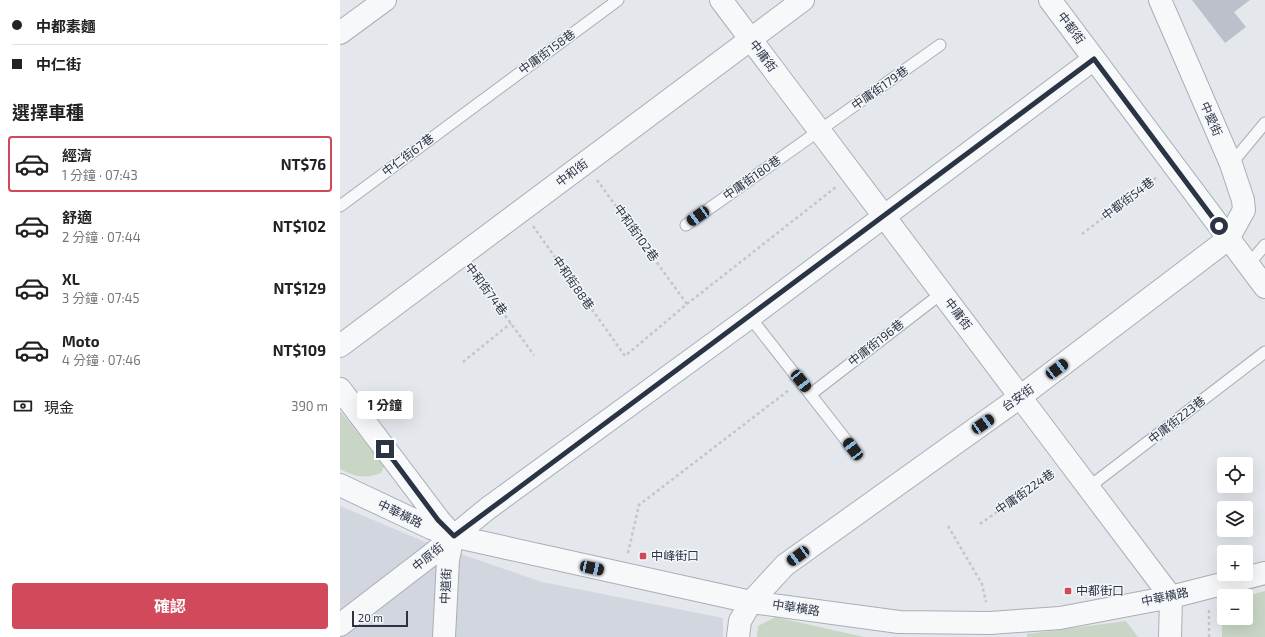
<!DOCTYPE html>
<html lang="zh-TW">
<head>
<meta charset="utf-8">
<style>
  :root { --surface:#fff; --page:#f2f2f2; --text:#222; --muted:#767676; --line:#e0e0e0; --accent:#d1495b }
  body { margin:0; font-family:"Exo 2","Noto Sans TC",sans-serif; background:var(--page); color:var(--text); height:100vh; display:flex; flex-direction:column; font-size:15px; white-space:nowrap }
  * { box-sizing:border-box; margin:0 }
  p { font-size:13px; color:var(--muted) }
  .icon { flex:none; width:22px; height:22px; fill:none; stroke:currentColor; stroke-width:2; stroke-linecap:round; stroke-linejoin:round }
  .map { position:relative; flex:1; overflow:hidden }
  .side { display:flex; flex-direction:column; background:var(--surface); width:340px }
  .side>* { flex:none }
  .top-card { display:grid; align-content:center; height:88px; padding:0 12px; background:var(--surface) }
  .tools { position:absolute; left:877px; top:457px; display:grid; gap:8px }
  .tools a { display:grid; place-items:center; width:36px; height:36px; border-radius:4px; background:var(--surface); box-shadow:0 4px 16px #0002; font-size:20px }
  .scale { position:absolute; left:12px; bottom:10px; width:56px; box-sizing:border-box; padding-left:4px; border:2px solid #2b3445; border-top:0; font-size:11px; line-height:14px; white-space:nowrap; color:#2b3445; -webkit-text-stroke:3px #f4f6f9; paint-order:stroke }
  .end { position:absolute; width:18px; height:18px; margin:-9px; border:5px solid #2b3445; background:#fff; box-shadow:0 0 0 2px #fff }
  .from { border-radius:50% }
  .bubble { position:absolute; height:28px; border-radius:4px; background:var(--surface); box-shadow:0 4px 16px #0002; font-size:13px; font-weight:700; line-height:28px; text-align:center }
  .car { position:absolute; width:12px; height:24px; margin:-12px -6px; border-radius:5px; box-shadow:0 0 3px 1px #0007; background:linear-gradient(#222 24%,#8ab4d8 0 40%,#222 0 76%,#8ab4d8 0 86%,#222 0) }
  .top-card b { display:flex; align-items:center; gap:14px; height:38px; font-size:15px }
  .top-card b+b { border-top:1px solid var(--line) }
  .top-card i { width:10px; height:10px; background:var(--text) }
  ul { padding:0; list-style:none }
  li { display:flex; align-items:center; gap:12px; height:56px; margin:0 8px 6px; padding:0 4px; border:2px solid transparent; border-radius:4px }
  li div { flex:1 }
  li b { display:block; font-size:15px }
  li em { font-style:normal; font-weight:700 }
  li.selected { border-color:var(--accent) }
  li>.icon { width:36px; height:36px; stroke-width:1.5 }
  h2 { padding:0 12px; font-size:18px; line-height:48px }
  .pay { display:flex; align-items:center; gap:10px; height:44px; padding:0 12px; font-size:15px }
  .pay p { margin-inline-start:auto }
  .primary-button { display:flex; gap:8px; margin-top:auto; padding:8px 12px }
  .primary-button a { flex:1; height:46px; border-radius:4px; background:var(--accent); color:#fff; font-size:16px; font-weight:700; line-height:46px; text-align:center }
  main { display:flex; flex:1; min-height:0 }
  .map>svg:first-child { display:block }
  .built { fill:#d2d6de }
  .green { fill:#c9d6c5 }
  .building { fill:#bbc0ca }
  .lines { fill:none; stroke-linecap:round; stroke-linejoin:round }
  .service-casing { stroke:#a9aeb7; stroke-width:13 }
  .minor-casing { stroke:#a9aeb7; stroke-width:24 }
  .path { stroke:#c2c5cb; stroke-width:2.5; stroke-dasharray:3 3; stroke-linecap:butt }
  .service { stroke:#f7f8fa; stroke-width:11 }
  .minor { stroke:#f7f8fa; stroke-width:22 }
  .route { stroke:#2b3445; stroke-width:5 }
  .poi-dot { fill:#d1495b; stroke:#f4f6f9; stroke-width:1.5 }
  .labels { text-anchor:middle; stroke-width:3; stroke-linejoin:round; paint-order:stroke }
  .street-label { font-size:12px; fill:#2b3445; stroke:#f4f6f9 }
  .poi-label { font-size:12px; fill:#2b3445; stroke:#f4f6f9; text-anchor:start }
</style>
</head>
<body>
<main>
<section class="side">
<div class="top-card">
<b><i class="from"></i>中都素麵</b>
<b><i></i>中仁街</b>
</div>
<h2>選擇車種</h2>
<ul>
<li class="selected"><svg class="icon" aria-label="car" viewBox="0 0 24 24"><path d="M5 17H2v-5l4-1 3-4h7l3 4 3 1v5h-3M9 17h6M6 11h13"/><circle cx="7" cy="17" r="2"/><circle cx="17" cy="17" r="2"/></svg><div><b>經濟</b><p>1 分鐘 · 07:43</p></div><em>NT$76</em></li>
<li><svg class="icon" aria-label="car" viewBox="0 0 24 24"><path d="M5 17H2v-5l4-1 3-4h7l3 4 3 1v5h-3M9 17h6M6 11h13"/><circle cx="7" cy="17" r="2"/><circle cx="17" cy="17" r="2"/></svg><div><b>舒適</b><p>2 分鐘 · 07:44</p></div><em>NT$102</em></li>
<li><svg class="icon" aria-label="car" viewBox="0 0 24 24"><path d="M5 17H2v-5l4-1 3-4h7l3 4 3 1v5h-3M9 17h6M6 11h13"/><circle cx="7" cy="17" r="2"/><circle cx="17" cy="17" r="2"/></svg><div><b>XL</b><p>3 分鐘 · 07:45</p></div><em>NT$129</em></li>
<li><svg class="icon" aria-label="car" viewBox="0 0 24 24"><path d="M5 17H2v-5l4-1 3-4h7l3 4 3 1v5h-3M9 17h6M6 11h13"/><circle cx="7" cy="17" r="2"/><circle cx="17" cy="17" r="2"/></svg><div><b>Moto</b><p>4 分鐘 · 07:46</p></div><em>NT$109</em></li>
</ul>
<div class="pay"><svg class="icon" aria-label="cash" viewBox="0 0 24 24"><path d="M3 7h18v10H3z"/><circle cx="12" cy="12" r="2"/></svg>現金<p>390 m</p></div>
<div class="primary-button"><a>確認</a></div>
</section>
<div class="map">
<svg width="925" height="637" viewBox="0 0 925 637">
  <rect width="100%" height="100%" fill="#e4e7ec"/>
  <!-- built -->
  <path class="built" d="M0,506L83,541L202,582L383,618V637H0Z"/>
  <!-- green -->
  <path class="green" d="M0,411L44,466L41,473C24,479 16,477 0,469Z
    M925,591V637H882V622L885,618H906V596Z
    M435,617L524,637H417L418,626Z
    M786,621L798,637H687V634Z"/>
  <!-- building -->
  <path class="building" d="M852,0H910L894,12L906,27L885,43Z"/>
  <g class="lines">
    <!-- service casing -->
    <g class="service-casing">
      <path id="service" d="M891,164L925,123
        M0,206L278,0
        M346,225L600,45
        M908,265L925,245
        M410,317L513,449
        M471,394L602,293
        M749,487L925,352"/>
    </g>
    <!-- minor casing -->
    <g class="minor-casing">
      <path id="minor" d="M381,0L831,597L830,637
        M710,0L925,287
        M0,33L45,0
        M0,346L463,0
        M0,389L99,520L113,536L108,560L104,637
        M0,485L91,528L113,536L411,602L559,622L650,623L720,618L831,597L925,573
        M0,625L91,555L147,509L410,317L754,59
        M398,637L400,621L411,602L445,565L680,397L888,239L904,210L903,200L891,164L820,0"/>
    </g>
    <!-- path -->
    <path class="path" d="M257,180L347,304
      M193,226L285,356L347,304L496,187
      M742,234L817,177
      M133,272L194,355
      M123,362L171,323
      M640,524L712,473
      M608,526L642,584L646,602
      M288,553L299,505L449,390
      M869,637V608"/>
    <!-- service -->
    <use href="#service" class="service"/>
    <!-- minor -->
    <use href="#minor" class="minor"/>
  </g>
  <g class="lines">
    <!-- route -->
    <path class="route" d="M45,449L98,520L114,536L754,59L879,226"/>
  </g>
  <!-- markers -->
  <g class="poi-dot">
    <rect x="299" y="552" width="8" height="8" rx="2"/>
    <rect x="724" y="587" width="8" height="8" rx="2"/>
  </g>
  <g class="labels">
    <!-- street labels -->
    <g class="street-label">
      <text transform="translate(731 28) rotate(53)" y="4">中都街</text>
      <text transform="translate(207 52) rotate(-36)" y="4">中庸街158巷</text>
      <text transform="translate(423 56) rotate(53)" y="4">中庸街</text>
      <text transform="translate(540 88) rotate(-35)" y="4">中庸街179巷</text>
      <text transform="translate(871 119) rotate(67)" y="4">中愛街</text>
      <text transform="translate(68 155) rotate(-37)" y="4">中仁街67巷</text>
      <text transform="translate(232 173) rotate(-37)" y="4">中和街</text>
      <text transform="translate(412 178) rotate(-35)" y="4">中庸街180巷</text>
      <text transform="translate(788 199) rotate(-37)" y="4">中都街54巷</text>
      <text transform="translate(296 233) rotate(54)" y="4">中和街102巷</text>
      <text transform="translate(233 283) rotate(55)" y="4">中和街88巷</text>
      <text transform="translate(146 289) rotate(53)" y="4">中和街74巷</text>
      <text transform="translate(618 314) rotate(53)" y="4">中庸街</text>
      <text transform="translate(536 343) rotate(-38)" y="4">中庸街196巷</text>
      <text transform="translate(678 398) rotate(-36)" y="4">台安街</text>
      <text transform="translate(837 420) rotate(-38)" y="4">中庸街223巷</text>
      <text transform="translate(685 492) rotate(-35)" y="4">中庸街224巷</text>
      <text transform="translate(60 514) rotate(26)" y="4">中華橫路</text>
      <text transform="translate(88 557) rotate(-39)" y="4">中原街</text>
      <text transform="translate(106 586) rotate(-87)" y="4">中道街</text>
      <text transform="translate(825 597) rotate(-12)" y="4">中華橫路</text>
      <text transform="translate(456 608) rotate(8)" y="4">中華橫路</text>
    </g>
    <!-- poi labels -->
    <g class="poi-label">
      <text x="311" y="560">中峰街口</text>
      <text x="736" y="595">中都街口</text>
    </g>
  </g>
</svg>
<div class="tools">
<a><svg class="icon" aria-label="locate" viewBox="0 0 24 24"><circle cx="12" cy="12" r="6"/><path d="M12 2v4M12 18v4M2 12h4M18 12h4"/></svg></a>
<a><svg class="icon" aria-label="layers" viewBox="0 0 24 24"><path d="M12 4l9 5-9 5-9-5zM3 14l9 5 9-5"/></svg></a>
<a>+</a>
<a>−</a>
</div>
<div class="scale">20 m</div>
<i class="end from" style="left:879px;top:226px"></i>
<i class="end" style="left:45px;top:449px"></i>
<div class="bubble" style="left:17px;top:391px;width:56px">1 分鐘</div>
<i class="car" style="left:358px;top:216px;rotate:235deg"></i>
<i class="car" style="left:717px;top:369px;rotate:53deg"></i>
<i class="car" style="left:461px;top:381px;rotate:142deg"></i>
<i class="car" style="left:643px;top:424px;rotate:55deg"></i>
<i class="car" style="left:513px;top:449px;rotate:323deg"></i>
<i class="car" style="left:458px;top:556px;rotate:234deg"></i>
<i class="car" style="left:252px;top:568px;rotate:102deg"></i>
</div>
</main>
</body>
</html>
